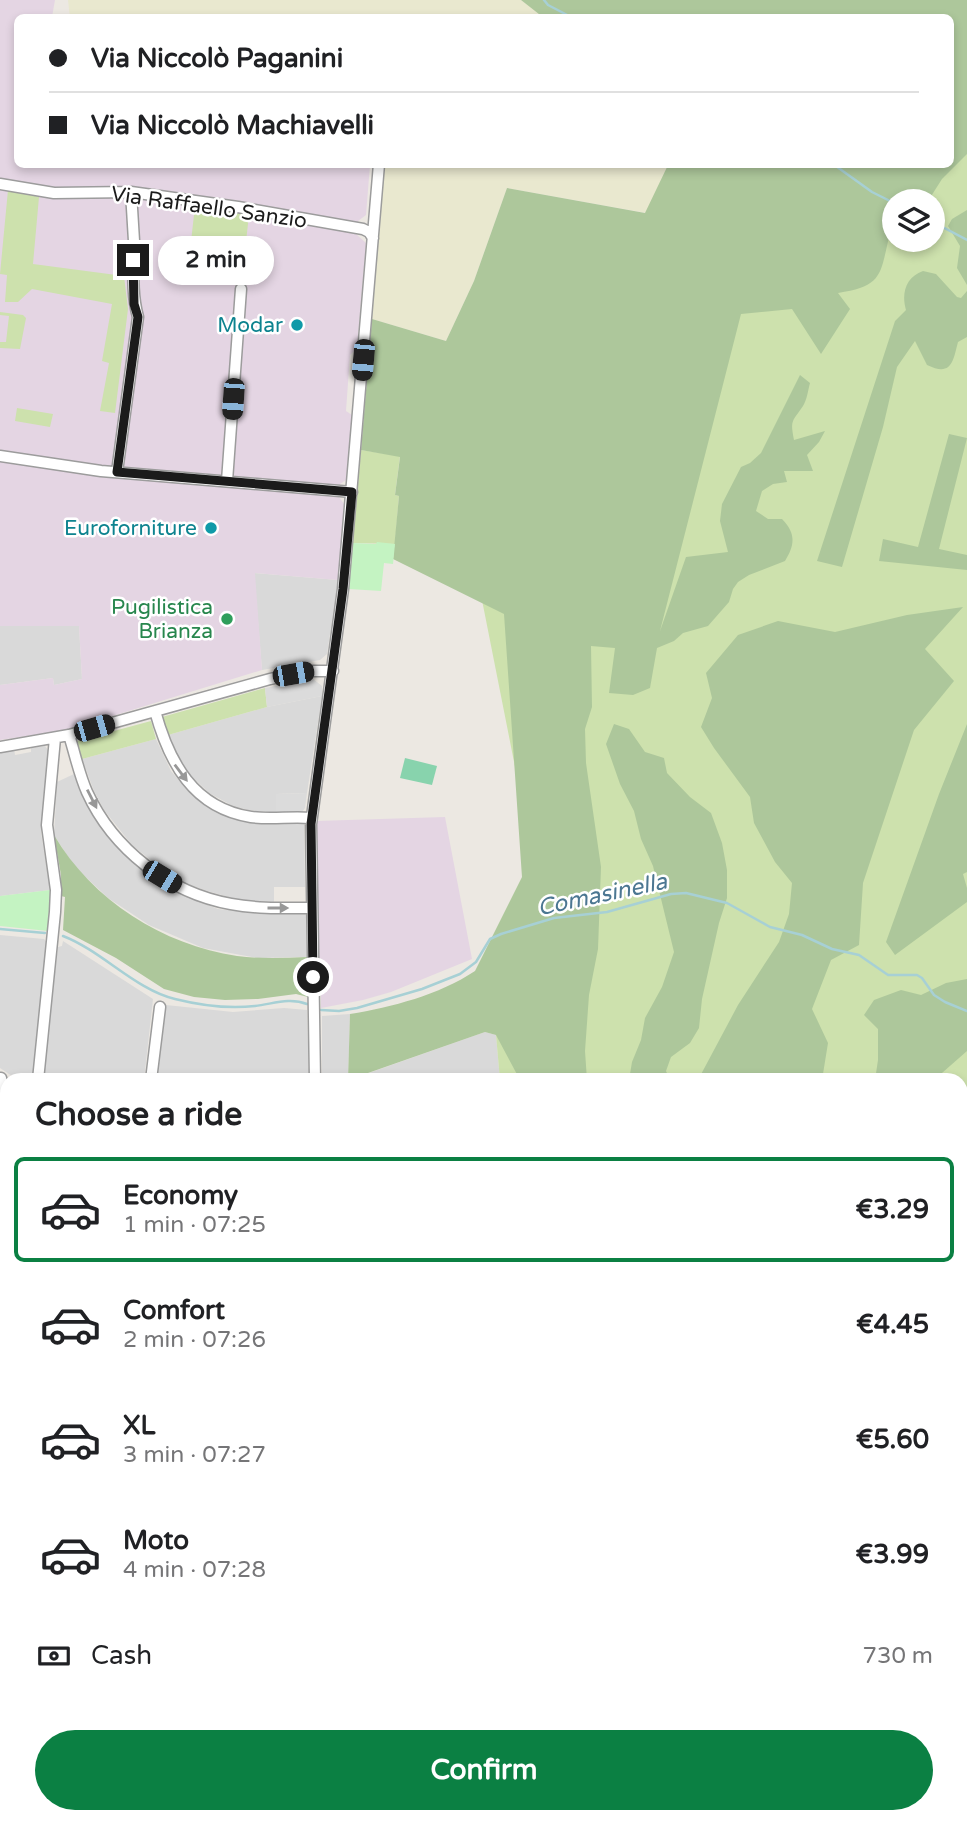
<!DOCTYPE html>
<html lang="en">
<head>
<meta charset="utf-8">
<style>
  :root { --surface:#fff; --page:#f6f6f6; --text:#202124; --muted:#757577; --line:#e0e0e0; --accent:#0b8043 }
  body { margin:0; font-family:"Varela Round",sans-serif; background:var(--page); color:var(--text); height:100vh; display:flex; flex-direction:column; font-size:26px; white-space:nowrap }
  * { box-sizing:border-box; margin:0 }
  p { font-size:23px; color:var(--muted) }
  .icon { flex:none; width:38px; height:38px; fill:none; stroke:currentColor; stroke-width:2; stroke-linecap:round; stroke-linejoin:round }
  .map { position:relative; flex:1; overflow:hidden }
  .side { position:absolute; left:0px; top:1073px; width:968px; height:751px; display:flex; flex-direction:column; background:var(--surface); border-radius:21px 21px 0 0; box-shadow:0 4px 10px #0003 }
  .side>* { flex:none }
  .hud { position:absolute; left:14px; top:14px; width:940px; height:154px; border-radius:10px; box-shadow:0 4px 10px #0003; display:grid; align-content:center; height:154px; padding:0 35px; background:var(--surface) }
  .tools { position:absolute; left:882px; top:189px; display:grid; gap:14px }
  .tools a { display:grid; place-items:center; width:63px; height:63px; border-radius:50%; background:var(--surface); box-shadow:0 4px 10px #0003; font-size:35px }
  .end { position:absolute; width:32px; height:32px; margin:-16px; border:9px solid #1b1b1b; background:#fff; box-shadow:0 0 0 4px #fff }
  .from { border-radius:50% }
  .bubble { position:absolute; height:49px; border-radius:24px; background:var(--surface); box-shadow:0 4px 10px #0003; font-size:23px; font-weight:700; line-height:49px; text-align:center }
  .car { position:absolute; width:21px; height:42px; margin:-21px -10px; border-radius:9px; box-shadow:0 0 5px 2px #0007; background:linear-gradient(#222 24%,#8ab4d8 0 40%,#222 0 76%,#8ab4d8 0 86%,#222 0) }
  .hud b { display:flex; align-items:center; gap:24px; height:66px; font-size:26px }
  .hud b+b { border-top:2px solid var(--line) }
  .hud i { width:18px; height:18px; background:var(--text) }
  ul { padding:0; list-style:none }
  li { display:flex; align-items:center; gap:21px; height:105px; margin:0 14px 10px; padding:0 21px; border:4px solid transparent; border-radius:10px }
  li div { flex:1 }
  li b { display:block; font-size:26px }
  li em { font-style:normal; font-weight:700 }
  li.active { border-color:var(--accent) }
  li>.icon { width:63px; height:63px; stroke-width:1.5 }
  h2 { padding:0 35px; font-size:32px; line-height:84px }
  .pay { display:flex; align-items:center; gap:18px; height:77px; padding:0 35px; font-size:26px }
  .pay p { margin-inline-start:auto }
  .button { display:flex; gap:14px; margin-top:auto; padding:14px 35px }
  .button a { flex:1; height:80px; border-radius:42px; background:var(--accent); color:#fff; font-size:28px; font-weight:700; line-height:80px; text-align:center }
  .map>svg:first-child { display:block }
  .residential { fill:#d9d9d9 }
  .industrial { fill:#e4d5e3 }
  .farmland { fill:#e9e8cf }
  .grass { fill:#cde1ad; fill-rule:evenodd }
  .forest { fill:#adc79b }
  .park { fill:#c4f3c2 }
  .pitch { fill:#88d3ad }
  .parking { fill:#dbdbdb }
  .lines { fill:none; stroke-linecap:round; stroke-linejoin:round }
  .stream { stroke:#a7d0d5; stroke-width:2.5 }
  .minor-casing { stroke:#9c9c9c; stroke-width:13 }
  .secondary-casing { stroke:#656510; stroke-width:16 }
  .minor { stroke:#fff; stroke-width:10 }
  .secondary { stroke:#f2eeba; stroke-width:12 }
  .oneway { fill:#989898 }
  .route { stroke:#1b1b1b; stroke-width:9 }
  .culture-dot { fill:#0f9aa8; stroke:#fff; stroke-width:2.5 }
  .leisure-dot { fill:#2e9e5b; stroke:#fff; stroke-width:2.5 }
  .labels { text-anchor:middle; stroke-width:5; stroke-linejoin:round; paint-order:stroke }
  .street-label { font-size:21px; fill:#1b1b1b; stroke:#fff }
  .culture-label { font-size:21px; fill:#0d838f; stroke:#fff; text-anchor:end }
  .leisure-label { font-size:21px; fill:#27864d; stroke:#fff; text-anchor:end }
  .water-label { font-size:23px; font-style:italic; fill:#4c7792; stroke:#fff }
</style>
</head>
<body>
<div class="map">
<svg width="967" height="1822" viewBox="0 0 967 1822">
  <rect width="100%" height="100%" fill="#ece8e2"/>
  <!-- residential -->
  <path class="residential" d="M254,573L338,580L327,654L320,660L262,670Z
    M0,626H79L82,679L54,685L53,678L0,685Z
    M322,696L307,793L276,794V813L248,810L233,806L209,793L185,770L168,735L267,707Z
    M156,739L171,771L189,792L209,808L249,822L304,824L305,887H274V902L240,900L207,891L185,883L159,867L132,845L104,810L94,791L82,759Z
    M45,746L48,750L41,832L50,890L0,896V751L14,749L15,755L31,752V748Z
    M74,774L94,817L113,842L136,865L182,895L218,909L266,914H306L307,957L258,958L203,948L149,925L108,898L74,866L54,835L57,782Z
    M0,935L44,939L47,942L33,1076L30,1079L12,1076L0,1068Z
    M63,941L153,999L144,1080H46L43,1076L58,947L62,946Z
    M166,1005L233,1012L284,1008L307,1010L309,1080H157Z
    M350,1014L348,1080H322V1016Z
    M485,1032L496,1035L500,1080H349Z
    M3,1172L7,1173V1248L0,1247V1174Z
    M0,1257L7,1258V1456H0Z
    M0,1467H7V1542H0Z
    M961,1588H967V1701L961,1700Z
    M0,1636H7V1792L0,1791Z
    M379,1816L380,1822H263V1817Z
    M518,1817L697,1816V1817L696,1822H517Z"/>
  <!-- industrial -->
  <path class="industrial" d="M0,0H55L52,17L18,18V164L370,165L366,215L358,221L356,234L366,243L357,348L350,355L346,411L352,415L346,480L340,484L339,497L344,504L338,580L255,573L262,670L67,730L0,740V685L53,678L54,685L82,679L79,626H0Z
    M445,817L472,959L391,992L363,1000L321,1008V992L318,990L316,821Z"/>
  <!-- farmland -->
  <path class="farmland" d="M68,0H521L544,17L70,18Z
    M384,165H668L646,213L507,188L474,281L446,341L372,319Z
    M961,1375L967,1376V1579H961Z
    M961,1700L967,1701V1822H707L708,1816H961Z"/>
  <!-- grass -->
  <path class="grass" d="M967,0V1376L961,1375V1080H500L496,1035L538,883L481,595L747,165L950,164V18ZM894,201H933V240H894Z
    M8,190L39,197L33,264L124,276L128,309L115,413L100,411L109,363L102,361L112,304L32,289L18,302H5L7,275L0,274Z
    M195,206L249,215L241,286L187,277Z
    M0,312L23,315L26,318L20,349L0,348V342H6L9,316L0,315Z
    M17,408L53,414L50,427L15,421Z
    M361,450L400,456L395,495L399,496L395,544L353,543Z
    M265,688L267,707L168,735L162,717Z
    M151,721L156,739L82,759L77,741Z"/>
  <!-- forest -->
  <path class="forest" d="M521,0H967V154L942,179L928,201H894V233L889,237C880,276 882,286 838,293L850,309L821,354L792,309L741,314L660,631L686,557L728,552L720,521L722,504L741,467L750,463L761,453L800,375L810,383C808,390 807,400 803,406C792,422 790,420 794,440L825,431L819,442L807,455L813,471H784L787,482L773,484L762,491L756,511L768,519H782C796,533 795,545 785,561L749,575L738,582L733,589L729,602L708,626L683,633L674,641L657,648L650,688L633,695L609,693L615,648L591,646L592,707L585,729L586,763L601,867L598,949L589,995L585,1051L587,1080H520L496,1035L485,1032L348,1080L350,1014C392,1007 439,995 475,971L522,877L504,614L393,559L399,496L395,495L400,457L361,450L372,319L446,341L474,281L507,188L645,213L668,165L950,164V18H544Z
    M967,210V285L957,268L960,246L948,226L952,219Z
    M923,271L936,274L957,297L961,298L967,291V337L958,342C953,361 952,377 927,365L915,341L897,367L883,427L842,567L817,561L895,321L906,310C901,293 906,277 923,271Z
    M949,434L967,438L939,549L967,555V570L879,561L883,539L918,547Z
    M963,607L925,649L954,681L914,730L863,883L859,945L831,960L812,1009L828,1043L822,1080H698L738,1005L779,942L789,914L792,883L775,862L754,823L750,797L714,748L701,727L712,698L706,673L738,635L778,621L835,632L907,615Z
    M614,724L629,729L645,752L664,758L667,773L690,797L711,813L722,843L727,870V898L719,923L702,999L699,1028L690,1043L671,1057L666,1071L670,1080H629L632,1062L641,1040L645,1018L662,987L674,952L653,866L641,839L634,811L620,784L606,744Z
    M967,724V872L963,874L967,888V902L895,955L886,942L939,794Z
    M54,835C92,900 163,945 237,956C260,959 284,958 307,957L308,997L296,994L258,999L225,1000L194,997L164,989L116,958L63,930L65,897L61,896V875Z
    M967,979V1051L934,1080H875L878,1060V1029L864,1015L874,1000L901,990L921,995L946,983Z
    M967,1237V1378L961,1377V1238Z"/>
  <!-- park -->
  <path class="park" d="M377,542L395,544L393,564L384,563L381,591L349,589L353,543L376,544Z
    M50,890L48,931L0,926V896Z"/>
  <!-- pitch -->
  <path class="pitch" d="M405,758L437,766L432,785L400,778Z"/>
  <!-- parking -->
  <path class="parking" d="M313,679L322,686V696L267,707L265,688Z
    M307,793L305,808L302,812L276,813V794Z"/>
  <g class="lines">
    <!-- stream -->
    <path class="stream" d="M544,0L548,5L573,18
      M833,164L872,192L894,203
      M933,222L967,240
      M0,929L45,933
      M63,936C102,951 136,990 175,999C199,1005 229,1009 255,1006C273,1004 289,997 307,1004
      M321,1010L339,1011L357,1008L422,989L460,974L476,962L490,939L501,934L554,918L607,912L671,894L686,893L727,903L770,927L802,935L832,949L859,955L888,975H917L922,978L934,995L945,1002L967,1011"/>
    <!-- minor casing -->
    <g class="minor-casing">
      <path id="minor" d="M0,184L54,193L131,192L238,207L363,229L369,232L373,238
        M0,456L101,471L352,492
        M117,472L138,317C131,292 134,267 134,241C133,225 132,208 131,192
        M227,481L241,289
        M155,711C169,762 193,808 251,817C271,820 291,816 311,818
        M69,735C75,754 79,774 87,792C113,849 169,893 231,904C258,909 285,908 312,908
        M0,747L69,735L270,679L309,671H333
        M38,1080L55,912L56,890L47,825L55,738
        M151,1080L160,1007
        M315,1080L311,824L343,589L379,164
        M0,1126L4,1091L1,1078
        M0,1167L7,1168
        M0,1252L7,1253
        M0,1462H7
        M0,1549H7
        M961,1584H967
        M0,1629H7
        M258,1816V1822
        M384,1816V1822
        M42,1822L43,1816
        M450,1822L451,1816
        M512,1822L513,1816
        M701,1822L702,1816"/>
    </g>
    <!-- secondary casing -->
    <g class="secondary-casing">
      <path id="secondary" d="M0,1797L7,1798
        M130,1816L166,1822"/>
    </g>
    <!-- minor -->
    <use href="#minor" class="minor"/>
    <!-- secondary -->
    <use href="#secondary" class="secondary"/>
  </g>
  <!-- one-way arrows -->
  <defs><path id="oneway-solid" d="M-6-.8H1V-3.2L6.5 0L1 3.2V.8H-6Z" transform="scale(1.75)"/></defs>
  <g class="oneway">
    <use href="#oneway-solid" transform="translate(181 773) rotate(53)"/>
    <use href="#oneway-solid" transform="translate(92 799) rotate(63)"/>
    <use href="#oneway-solid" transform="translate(278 908)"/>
  </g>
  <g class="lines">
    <!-- route -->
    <path class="route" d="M133,260L134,304L138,317L117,472L352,492L343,589L311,824L313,977"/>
  </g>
  <!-- markers -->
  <g class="culture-dot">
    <circle cx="297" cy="325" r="7"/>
    <circle cx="211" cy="528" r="7"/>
  </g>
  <circle class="leisure-dot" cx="227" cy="619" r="7"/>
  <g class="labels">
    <!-- street labels -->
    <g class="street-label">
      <text transform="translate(209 207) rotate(8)" y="7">Via Raffaello Sanzio</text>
    </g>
    <!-- culture labels -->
    <g class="culture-label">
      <text x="283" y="332">Modar</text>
      <text x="197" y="535">Euroforniture</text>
    </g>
    <!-- leisure labels -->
    <g class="leisure-label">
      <text x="213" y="614">Pugilistica<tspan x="213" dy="24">Brianza</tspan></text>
    </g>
    <!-- water labels -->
    <g class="water-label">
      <text transform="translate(602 894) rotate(-12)" y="8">Comasinella</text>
    </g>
  </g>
</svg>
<div class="tools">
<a><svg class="icon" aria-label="layers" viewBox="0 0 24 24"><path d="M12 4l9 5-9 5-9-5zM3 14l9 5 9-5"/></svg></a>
</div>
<i class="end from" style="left:313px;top:977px"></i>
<i class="end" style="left:133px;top:260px"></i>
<div class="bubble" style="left:158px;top:236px;width:116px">2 min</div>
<i class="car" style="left:363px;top:360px;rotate:185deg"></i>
<i class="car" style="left:233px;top:399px;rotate:184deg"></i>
<i class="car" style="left:293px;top:674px;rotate:80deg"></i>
<i class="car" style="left:94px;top:728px;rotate:74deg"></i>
<i class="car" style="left:162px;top:877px;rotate:121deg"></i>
<div class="hud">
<b><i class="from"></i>Via Niccolò Paganini</b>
<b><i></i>Via Niccolò Machiavelli</b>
</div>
<section class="side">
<h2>Choose a ride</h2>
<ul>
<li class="active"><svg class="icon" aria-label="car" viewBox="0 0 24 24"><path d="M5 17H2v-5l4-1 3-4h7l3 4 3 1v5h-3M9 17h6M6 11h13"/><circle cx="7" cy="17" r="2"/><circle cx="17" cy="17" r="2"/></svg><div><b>Economy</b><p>1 min · 07:25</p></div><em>€3.29</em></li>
<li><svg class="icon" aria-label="car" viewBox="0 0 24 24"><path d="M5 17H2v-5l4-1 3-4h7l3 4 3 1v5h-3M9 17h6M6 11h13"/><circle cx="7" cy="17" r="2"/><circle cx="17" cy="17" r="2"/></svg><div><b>Comfort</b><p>2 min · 07:26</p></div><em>€4.45</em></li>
<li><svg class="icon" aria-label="car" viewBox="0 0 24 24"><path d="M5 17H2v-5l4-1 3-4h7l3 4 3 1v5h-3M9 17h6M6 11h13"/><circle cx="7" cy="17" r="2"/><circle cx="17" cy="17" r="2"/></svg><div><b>XL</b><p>3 min · 07:27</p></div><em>€5.60</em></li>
<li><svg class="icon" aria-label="car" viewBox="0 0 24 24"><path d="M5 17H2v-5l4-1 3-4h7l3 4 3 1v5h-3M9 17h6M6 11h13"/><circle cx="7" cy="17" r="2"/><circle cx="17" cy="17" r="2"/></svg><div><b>Moto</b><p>4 min · 07:28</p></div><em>€3.99</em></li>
</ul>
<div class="pay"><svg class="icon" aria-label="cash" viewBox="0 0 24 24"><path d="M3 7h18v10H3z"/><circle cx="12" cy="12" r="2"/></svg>Cash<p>730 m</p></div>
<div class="button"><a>Confirm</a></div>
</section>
</div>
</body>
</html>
